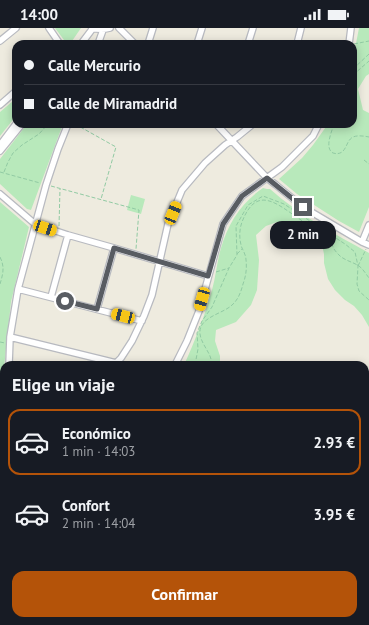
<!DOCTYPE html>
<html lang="es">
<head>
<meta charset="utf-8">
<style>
  :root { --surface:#171b24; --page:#242831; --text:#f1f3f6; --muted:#9ea1a6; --line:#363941; --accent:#b45309 }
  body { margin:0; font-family:"PT Sans",sans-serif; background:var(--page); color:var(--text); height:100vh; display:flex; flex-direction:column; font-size:15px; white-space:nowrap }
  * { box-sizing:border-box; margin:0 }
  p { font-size:13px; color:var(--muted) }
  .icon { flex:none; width:22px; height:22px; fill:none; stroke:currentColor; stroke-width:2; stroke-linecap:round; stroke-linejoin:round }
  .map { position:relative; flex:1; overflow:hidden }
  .panel { position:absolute; left:0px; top:333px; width:369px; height:264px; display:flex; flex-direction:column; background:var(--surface); border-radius:12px 12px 0 0; box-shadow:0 2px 10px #0003 }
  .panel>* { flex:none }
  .guide { position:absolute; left:12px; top:12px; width:345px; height:88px; border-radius:12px; box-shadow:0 2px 10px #0003; display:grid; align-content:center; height:88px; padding:0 12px; background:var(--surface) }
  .end { position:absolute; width:18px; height:18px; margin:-9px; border:5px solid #585c62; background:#fff; box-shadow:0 0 0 2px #fff }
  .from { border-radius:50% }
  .bubble { position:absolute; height:28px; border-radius:12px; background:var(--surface); box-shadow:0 2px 10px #0003; font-size:13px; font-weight:800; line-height:28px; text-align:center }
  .car { position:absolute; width:12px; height:24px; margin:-12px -6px; border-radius:5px; box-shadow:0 0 3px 1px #0007; background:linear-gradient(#f5c518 24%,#345 0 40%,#f5c518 0 76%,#345 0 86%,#f5c518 0) }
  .guide b { display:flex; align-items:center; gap:14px; height:38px; font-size:15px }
  .guide b+b { border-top:1px solid var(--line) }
  .guide i { width:10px; height:10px; background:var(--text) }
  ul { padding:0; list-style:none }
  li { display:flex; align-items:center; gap:12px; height:66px; margin:0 8px 6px; padding:0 4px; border:2px solid transparent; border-radius:12px }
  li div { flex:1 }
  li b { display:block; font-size:15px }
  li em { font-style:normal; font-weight:800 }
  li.selected { border-color:var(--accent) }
  li>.icon { width:36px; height:36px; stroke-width:1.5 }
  h2 { padding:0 12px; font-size:18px; line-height:48px }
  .cta { display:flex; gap:8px; margin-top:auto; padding:8px 12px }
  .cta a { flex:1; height:46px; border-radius:12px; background:var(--accent); color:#fff; font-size:16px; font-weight:800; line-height:46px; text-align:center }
  .status { display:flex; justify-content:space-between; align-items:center; height:28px; padding:0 20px; background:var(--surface); direction:ltr }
  .status svg { height:11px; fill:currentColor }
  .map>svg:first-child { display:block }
  .green { fill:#b8e9bb }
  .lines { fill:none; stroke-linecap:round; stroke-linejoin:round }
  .minor-casing { stroke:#b8bac0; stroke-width:8 }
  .path { stroke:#91caa3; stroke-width:1; stroke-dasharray:4 2; stroke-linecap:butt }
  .minor { stroke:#fff; stroke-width:5.5 }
  .route { stroke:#585c62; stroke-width:5 }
</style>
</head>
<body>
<div class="status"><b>14:00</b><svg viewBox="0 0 49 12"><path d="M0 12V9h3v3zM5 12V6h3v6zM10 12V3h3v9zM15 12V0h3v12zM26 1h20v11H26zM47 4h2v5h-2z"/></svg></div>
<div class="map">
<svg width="369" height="597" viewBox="0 0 369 597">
  <rect width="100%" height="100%" fill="#eeebdf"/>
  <!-- green -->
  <path class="green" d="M55,0H81L70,16H67Z
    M359,0H369V46L366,48L358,61L363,82L369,85V179L359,204L339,193L297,166L279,151L302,130L313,117L328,96H353V31Z
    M13,73H16V88L0,108V84Z
    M27,96H63L31,182L27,181L0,156V131Z
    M263,160L267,161H270C299,187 335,206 369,225V299L362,287L354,278L345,272L335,262L328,251L324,235V226L322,217L277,194L266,198L256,207L259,232L257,262L251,277L236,294L216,302L215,313L220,328V337H184C195,313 205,287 212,262C216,248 217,233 221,220C228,195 242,174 263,160Z
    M131,167L145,171L141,186L127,182Z
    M0,174L29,199L11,274L0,377Z
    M0,464L4,466V514L1,516H0Z
    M369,468V512L365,514V473Z
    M369,529V597H343L344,593H365V531Z
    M170,593H221L219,597H172Z
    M248,593H292L290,597H243Z"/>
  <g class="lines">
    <!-- minor casing -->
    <g class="minor-casing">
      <path id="minor" d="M49,0L60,16
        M92,0C99,2 103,2 110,0
        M119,0L135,16
        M0,13L16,0
        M81,16L93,0
        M98,16L103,2
        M148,16L153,0
        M197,16L202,0
        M248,16L253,0
        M297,16L301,0
        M349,16L351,0
        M0,77L16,63
        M216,96L267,150L276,157L303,179L362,214L369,217
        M0,117L16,96
        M0,123L22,96
        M0,166L35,196L68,207L114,220L208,248
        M362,214L369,197
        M18,261L142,293
        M51,269L68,207
        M97,281L114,220
        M10,309L116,335L121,330L132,313L144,288L152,267L168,196L182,162L205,135L225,117L237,109L253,96
        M9,337L10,309L18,261L46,157L58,121L68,96
        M175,337L187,313L199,283L223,196L242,168L282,139L313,108L319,96
        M0,389L4,392
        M0,524L4,520
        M0,584L4,579
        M19,593L25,597
        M66,593L68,597
        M73,593L75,597
        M82,593L84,597
        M127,593L128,597
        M166,593L168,597
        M339,593L340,595V597
        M101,597L111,593
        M328,597L332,593"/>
    </g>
    <!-- path -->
    <path class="path" d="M354,16L369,13
      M353,41L369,26
      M353,47L369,33
      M75,96L116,119L101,171
      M334,96C332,103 324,120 333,125C336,126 339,126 342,124C347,120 347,112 353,109C358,107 364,108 369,109
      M364,132L369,136
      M0,144L40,155
      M4,144L8,134L13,125L22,117L39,106L48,96
      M51,158L139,182L136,221
      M59,198L60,161
      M237,226L242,221
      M0,229C5,239 3,246 0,256
      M358,238L366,221
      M216,244L229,240
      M0,314L5,315
      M195,337L198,321L197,305L202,293L212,279L229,240L237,227L236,198L248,177L263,168L284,176L345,216L355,224L358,238L357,256L359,263L369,272
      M212,337C212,334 211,331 210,328C207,321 201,314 200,306C198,289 223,286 232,277C238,272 241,264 243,256C246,248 247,240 246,232C246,228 244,224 242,220C239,212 239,202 242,194C257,155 278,177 301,192C309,199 322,202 329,210C332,214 332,218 334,221C336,224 338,226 340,228C346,233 353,234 359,238C363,241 366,246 369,250
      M0,380L2,381L4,373
      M365,497L369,496
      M369,526V531
      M365,579L369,574
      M191,593L193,597
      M214,597L216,593
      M251,597L254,593"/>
    <!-- minor -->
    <use href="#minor" class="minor"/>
  </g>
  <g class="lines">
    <!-- route -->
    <path class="route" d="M65,273L97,281L114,220L208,248L223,196L242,168L267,150L303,179"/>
  </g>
</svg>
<i class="end from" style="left:65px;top:273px"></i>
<i class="end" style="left:303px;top:179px"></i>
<div class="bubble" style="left:270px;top:193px;width:66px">2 min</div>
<i class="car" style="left:173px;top:185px;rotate:22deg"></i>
<i class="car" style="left:45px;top:200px;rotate:108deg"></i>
<i class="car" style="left:202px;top:271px;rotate:196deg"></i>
<i class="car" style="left:123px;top:288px;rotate:285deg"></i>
<div class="guide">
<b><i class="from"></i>Calle Mercurio</b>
<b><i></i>Calle de Miramadrid</b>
</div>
<section class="panel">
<h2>Elige un viaje</h2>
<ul>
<li class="selected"><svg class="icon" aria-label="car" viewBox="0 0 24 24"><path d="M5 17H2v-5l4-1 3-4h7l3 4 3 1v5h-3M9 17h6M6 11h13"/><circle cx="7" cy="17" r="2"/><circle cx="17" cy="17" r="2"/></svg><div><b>Económico</b><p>1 min · 14:03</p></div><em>2.93 €</em></li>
<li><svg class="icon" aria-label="car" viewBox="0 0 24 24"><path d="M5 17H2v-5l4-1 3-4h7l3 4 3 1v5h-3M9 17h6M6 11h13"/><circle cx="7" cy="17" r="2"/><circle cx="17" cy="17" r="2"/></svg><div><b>Confort</b><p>2 min · 14:04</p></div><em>3.95 €</em></li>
</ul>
<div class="cta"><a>Confirmar</a></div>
</section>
</div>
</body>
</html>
